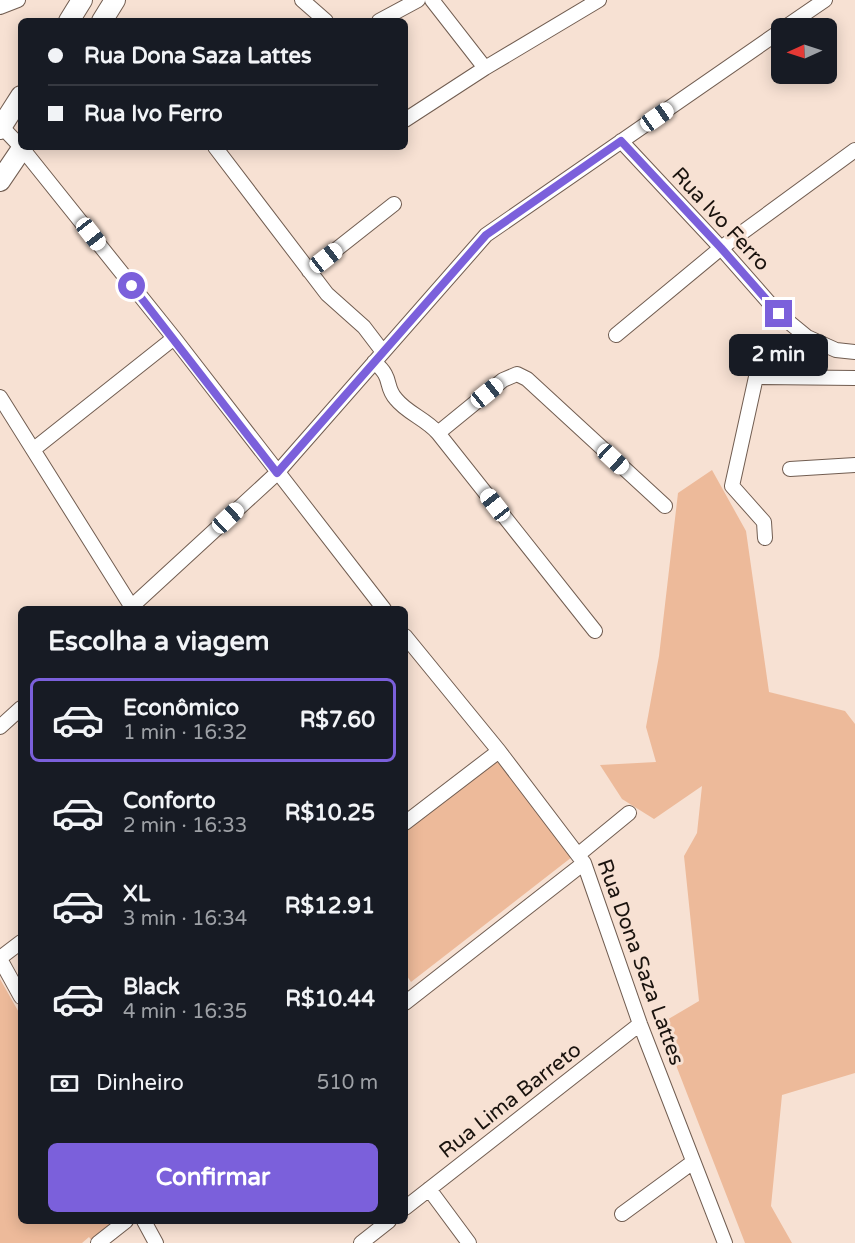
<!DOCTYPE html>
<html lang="pt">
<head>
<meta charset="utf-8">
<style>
  :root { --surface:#171b24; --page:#20242c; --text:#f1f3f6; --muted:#9ea1a6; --line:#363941; --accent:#7b60db }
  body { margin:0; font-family:"Varela Round",sans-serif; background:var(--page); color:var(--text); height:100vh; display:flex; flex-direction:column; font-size:22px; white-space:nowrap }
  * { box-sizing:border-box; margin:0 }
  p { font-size:20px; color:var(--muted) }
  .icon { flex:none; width:33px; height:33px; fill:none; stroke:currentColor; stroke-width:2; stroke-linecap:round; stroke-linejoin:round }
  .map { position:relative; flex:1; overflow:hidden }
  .drawer { position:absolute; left:18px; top:606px; width:390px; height:618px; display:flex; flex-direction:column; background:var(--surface); border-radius:9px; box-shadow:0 3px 15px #0003 }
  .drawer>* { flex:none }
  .guide { position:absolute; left:18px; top:18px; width:390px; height:132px; border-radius:9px; box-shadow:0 3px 15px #0003; display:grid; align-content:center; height:132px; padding:0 30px; background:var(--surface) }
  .needle { width:39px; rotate:267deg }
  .tools { position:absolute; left:771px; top:18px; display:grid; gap:12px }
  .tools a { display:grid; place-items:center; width:66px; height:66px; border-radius:9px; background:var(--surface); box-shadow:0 3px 15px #0003; font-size:30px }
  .end { position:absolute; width:27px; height:27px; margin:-14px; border:8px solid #7b60db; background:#fff; box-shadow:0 0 0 3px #fff }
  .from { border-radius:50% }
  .bubble { position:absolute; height:42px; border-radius:9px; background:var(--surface); box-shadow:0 3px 15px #0003; font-size:20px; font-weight:800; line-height:42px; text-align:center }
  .car { position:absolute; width:18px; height:36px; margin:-18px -9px; border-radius:8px; box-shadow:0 0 4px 2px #0007; background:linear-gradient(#fff 24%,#345 0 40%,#fff 0 76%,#345 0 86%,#fff 0) }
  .guide b { display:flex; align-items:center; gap:21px; height:57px; font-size:22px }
  .guide b+b { border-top:2px solid var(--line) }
  .guide i { width:15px; height:15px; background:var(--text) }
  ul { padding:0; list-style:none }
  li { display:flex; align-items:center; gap:18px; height:84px; margin:0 12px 9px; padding:0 18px; border:3px solid transparent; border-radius:9px }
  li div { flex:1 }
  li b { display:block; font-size:22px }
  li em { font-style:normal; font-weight:800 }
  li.active { border-color:var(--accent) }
  li>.icon { width:54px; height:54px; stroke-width:1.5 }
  h2 { padding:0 30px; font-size:27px; line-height:72px }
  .pay { display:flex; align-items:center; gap:15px; height:66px; padding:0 30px; font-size:22px }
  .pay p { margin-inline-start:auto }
  .button { display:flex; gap:12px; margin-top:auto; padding:12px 30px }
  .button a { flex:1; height:69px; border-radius:9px; background:var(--accent); color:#fff; font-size:24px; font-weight:800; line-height:69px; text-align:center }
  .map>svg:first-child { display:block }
  .green { fill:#edba9a }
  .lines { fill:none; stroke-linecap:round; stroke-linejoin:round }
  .minor-casing { stroke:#715d51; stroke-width:16 }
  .secondary-casing { stroke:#715d51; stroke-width:22 }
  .minor { stroke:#fff; stroke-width:14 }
  .secondary { stroke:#fff; stroke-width:20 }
  .route { stroke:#7b60db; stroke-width:8 }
  .labels { text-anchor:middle; stroke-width:6; stroke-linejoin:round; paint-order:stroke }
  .street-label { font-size:21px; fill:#1a130e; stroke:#f7e1d3 }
</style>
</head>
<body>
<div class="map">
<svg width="855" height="1243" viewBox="0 0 855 1243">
  <rect width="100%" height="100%" fill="#f7e1d3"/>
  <!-- green -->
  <path class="green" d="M712,470L746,531L769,692L845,711L855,724V1073L782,1095L771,1206L792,1243H745L660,1024L699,1001L684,856L697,833L702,786L654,819L622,799L600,765L656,762L646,727L659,656L678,493Z
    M496,760L572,857L411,982L405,973V826Z
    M0,979L21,1016V1221H117L92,1241L89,1237L82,1243H0Z"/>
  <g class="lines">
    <!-- minor casing -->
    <g class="minor-casing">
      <path id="minor" d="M302,0L326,21
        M432,0L485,68
        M0,7L18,0
        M379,21L418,0
        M784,28L825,0
        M405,120L485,68L599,0
        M0,122L2,127L21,147
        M621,141L721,248L779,314L807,337L836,350L855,352
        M21,147L174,338L384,609
        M215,147L327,294L364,327L383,352
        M309,271L394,204
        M616,335L721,248L855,150
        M374,362C394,378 384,386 396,399C407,413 426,419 438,433L595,631
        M0,397L133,609
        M438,433L503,380L517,374L527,379L665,506
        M34,449L174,338
        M790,469L855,465
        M765,538L764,522L732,486L756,377L855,378
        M129,609L277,473L486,235L782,30
        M405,636L499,751L584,863L640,1024L725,1243
        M0,727L21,708
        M405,823L499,751
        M579,854L629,813
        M0,958L21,942
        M0,959L21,997
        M405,1003L584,863
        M429,1189L469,1243
        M405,1208L640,1024
        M622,1214L693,1162
        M144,1221L156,1243
        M98,1243L126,1221
        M361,1243L389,1221"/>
    </g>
    <!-- secondary casing -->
    <g class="secondary-casing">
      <path id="secondary" d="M69,21L82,0
        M102,21L115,0
        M0,129L21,96
        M0,181L23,147"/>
    </g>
    <!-- minor -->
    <use href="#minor" class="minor"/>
    <!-- secondary -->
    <use href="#secondary" class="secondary"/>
  </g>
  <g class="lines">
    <!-- route -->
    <path class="route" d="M132,286L277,473L486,235L621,141L721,248L779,314"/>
  </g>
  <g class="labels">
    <!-- street labels -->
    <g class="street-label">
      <text transform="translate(721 219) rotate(47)" y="7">Rua Ivo Ferro</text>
      <text transform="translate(641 962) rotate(70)" y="7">Rua Dona Saza Lattes</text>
      <text transform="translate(510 1100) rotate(-38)" y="7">Rua Lima Barreto</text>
    </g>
  </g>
</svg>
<div class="tools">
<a><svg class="needle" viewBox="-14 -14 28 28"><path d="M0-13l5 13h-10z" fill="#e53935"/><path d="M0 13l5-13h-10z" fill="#9ea1a6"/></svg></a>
</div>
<i class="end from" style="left:132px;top:286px"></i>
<i class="end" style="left:779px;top:314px"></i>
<div class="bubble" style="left:729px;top:334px;width:99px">2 min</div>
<i class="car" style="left:657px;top:117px;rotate:55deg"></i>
<i class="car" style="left:91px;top:234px;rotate:142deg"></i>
<i class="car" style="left:326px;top:258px;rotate:52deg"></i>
<i class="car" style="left:487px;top:393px;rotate:51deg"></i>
<i class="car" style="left:613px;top:459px;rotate:133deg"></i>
<i class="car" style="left:495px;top:505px;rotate:322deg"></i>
<i class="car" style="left:228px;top:518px;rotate:47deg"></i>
<div class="guide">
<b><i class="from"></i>Rua Dona Saza Lattes</b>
<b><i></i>Rua Ivo Ferro</b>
</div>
<section class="drawer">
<h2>Escolha a viagem</h2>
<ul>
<li class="active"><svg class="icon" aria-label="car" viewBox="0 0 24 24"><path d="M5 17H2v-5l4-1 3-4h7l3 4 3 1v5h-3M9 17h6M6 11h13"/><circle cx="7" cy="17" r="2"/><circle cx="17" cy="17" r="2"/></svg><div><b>Econômico</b><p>1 min · 16:32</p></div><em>R$7.60</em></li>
<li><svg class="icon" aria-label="car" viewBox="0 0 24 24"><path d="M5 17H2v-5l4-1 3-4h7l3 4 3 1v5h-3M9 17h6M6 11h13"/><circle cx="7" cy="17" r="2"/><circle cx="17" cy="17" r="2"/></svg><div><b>Conforto</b><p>2 min · 16:33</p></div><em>R$10.25</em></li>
<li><svg class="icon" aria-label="car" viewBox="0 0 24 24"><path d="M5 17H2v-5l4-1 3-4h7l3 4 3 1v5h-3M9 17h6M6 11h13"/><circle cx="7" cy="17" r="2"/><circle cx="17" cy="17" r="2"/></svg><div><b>XL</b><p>3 min · 16:34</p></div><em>R$12.91</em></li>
<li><svg class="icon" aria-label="car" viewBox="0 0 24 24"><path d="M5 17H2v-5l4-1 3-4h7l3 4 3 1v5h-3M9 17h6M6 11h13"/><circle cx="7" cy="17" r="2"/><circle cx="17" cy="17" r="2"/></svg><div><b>Black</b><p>4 min · 16:35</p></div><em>R$10.44</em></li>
</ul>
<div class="pay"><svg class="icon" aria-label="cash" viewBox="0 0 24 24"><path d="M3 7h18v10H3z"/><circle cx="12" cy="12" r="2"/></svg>Dinheiro<p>510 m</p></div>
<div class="button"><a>Confirmar</a></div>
</section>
</div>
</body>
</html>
